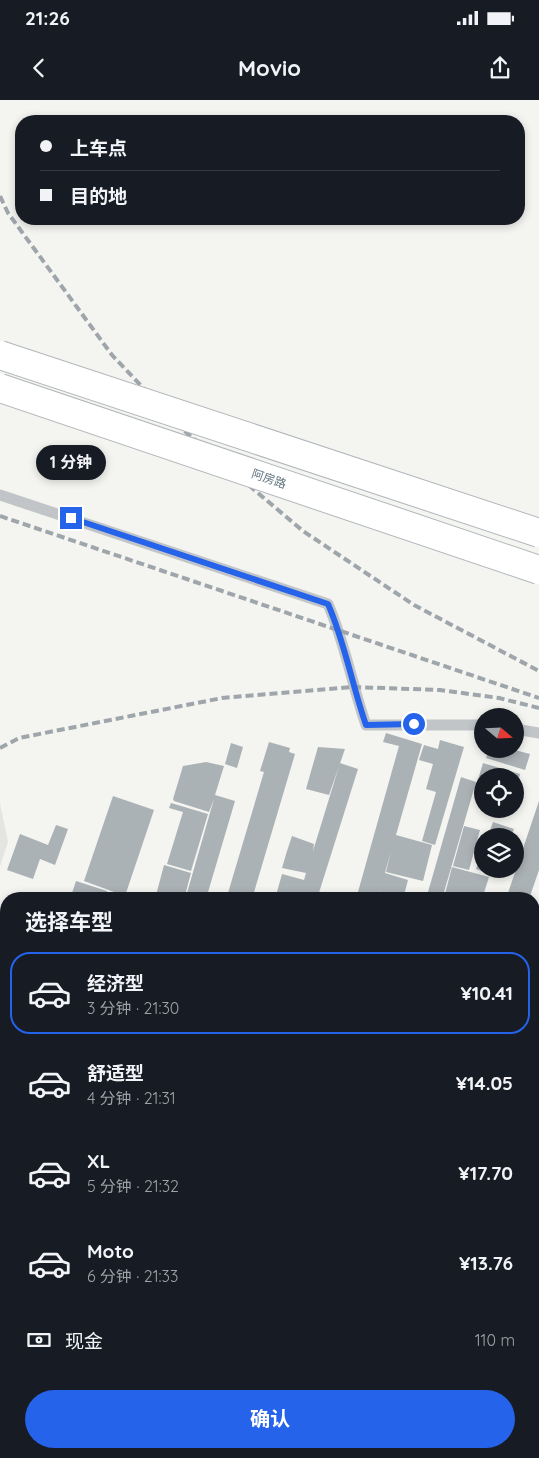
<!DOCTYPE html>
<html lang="zh">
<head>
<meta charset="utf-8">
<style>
  :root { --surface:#171b24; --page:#20242c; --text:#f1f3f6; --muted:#9ea1a6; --line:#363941; --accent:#2563eb }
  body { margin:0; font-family:Quicksand,"Noto Sans SC",sans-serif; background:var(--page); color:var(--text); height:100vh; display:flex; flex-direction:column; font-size:19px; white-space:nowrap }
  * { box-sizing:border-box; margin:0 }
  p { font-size:16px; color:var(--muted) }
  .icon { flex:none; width:28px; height:28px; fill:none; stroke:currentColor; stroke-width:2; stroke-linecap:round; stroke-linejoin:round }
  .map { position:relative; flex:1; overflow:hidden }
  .details { position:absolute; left:0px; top:792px; width:540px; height:566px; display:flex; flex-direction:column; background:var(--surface); border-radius:20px 20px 0 0; box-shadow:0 2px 8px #0003 }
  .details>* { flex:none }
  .top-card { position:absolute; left:15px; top:15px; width:510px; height:110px; border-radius:20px; box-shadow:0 2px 8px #0003; display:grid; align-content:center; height:110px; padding:0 25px; background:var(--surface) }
  .needle { width:32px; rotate:109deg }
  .buttons { position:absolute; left:474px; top:608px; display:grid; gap:10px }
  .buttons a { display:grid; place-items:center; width:50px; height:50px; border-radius:50%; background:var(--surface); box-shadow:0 2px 8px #0003; font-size:25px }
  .end { position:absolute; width:22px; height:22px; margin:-11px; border:6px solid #2563eb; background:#fff; box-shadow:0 0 0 2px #fff }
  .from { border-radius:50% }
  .bubble { position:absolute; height:35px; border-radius:18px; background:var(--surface); box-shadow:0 2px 8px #0003; font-size:16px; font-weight:700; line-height:35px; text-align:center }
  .top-card b { display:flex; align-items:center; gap:18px; height:48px; font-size:19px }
  .top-card b+b { border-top:1px solid var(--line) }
  .top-card i { width:12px; height:12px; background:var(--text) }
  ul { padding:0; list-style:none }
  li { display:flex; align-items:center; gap:15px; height:82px; margin:0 10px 8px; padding:0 15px; border:2px solid transparent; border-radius:20px }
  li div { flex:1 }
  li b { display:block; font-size:19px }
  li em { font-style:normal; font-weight:700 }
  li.selected { border-color:var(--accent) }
  li>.icon { width:45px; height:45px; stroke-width:1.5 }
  h2 { padding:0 25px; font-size:22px; line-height:60px }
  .pay { display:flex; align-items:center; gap:12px; height:55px; padding:0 25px; font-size:19px }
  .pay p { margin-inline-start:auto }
  .button { display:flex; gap:10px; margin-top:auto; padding:10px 25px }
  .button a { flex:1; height:58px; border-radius:30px; background:var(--accent); color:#fff; font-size:20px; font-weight:700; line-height:58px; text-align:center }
  .status { display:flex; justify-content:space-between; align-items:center; height:35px; padding:0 25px; background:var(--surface); direction:ltr }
  .status svg { height:14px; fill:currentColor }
  header { display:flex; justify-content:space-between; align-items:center; height:65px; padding:0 25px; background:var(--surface); font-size:22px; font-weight:700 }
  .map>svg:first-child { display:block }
  .built { fill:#e4e5e3 }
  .building { fill:#aab2b6 }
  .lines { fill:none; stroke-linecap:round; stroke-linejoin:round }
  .service { stroke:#c1c5c8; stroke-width:11 }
  .rail { stroke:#9fa6ab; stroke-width:4; stroke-dasharray:8 4; stroke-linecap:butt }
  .secondary-bridge-casing { stroke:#b1b7bb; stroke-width:30; stroke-linecap:butt }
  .secondary-bridge { stroke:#fff; stroke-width:28 }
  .route { stroke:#2563eb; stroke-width:6 }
  .labels { text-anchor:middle; stroke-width:5; stroke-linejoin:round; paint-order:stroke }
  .street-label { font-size:12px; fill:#627481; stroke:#fff }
</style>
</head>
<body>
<div class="status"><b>21:26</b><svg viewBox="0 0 49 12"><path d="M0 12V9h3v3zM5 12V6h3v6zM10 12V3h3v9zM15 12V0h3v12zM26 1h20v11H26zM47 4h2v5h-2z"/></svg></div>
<header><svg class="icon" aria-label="back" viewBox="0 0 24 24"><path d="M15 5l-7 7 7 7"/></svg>Movio<svg class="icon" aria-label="share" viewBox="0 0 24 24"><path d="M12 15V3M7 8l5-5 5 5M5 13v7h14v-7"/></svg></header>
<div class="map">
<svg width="539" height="1358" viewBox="0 0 539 1358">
  <rect width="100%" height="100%" fill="#f4f4f0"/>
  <!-- built -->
  <path class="built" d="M0,703L8,742L0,766Z"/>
  <!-- building -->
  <path class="building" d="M386,633L422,644L396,735L432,745L423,781L386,772L391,751L385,773L408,780L403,799H378L380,790L377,799H356L399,646L383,642Z
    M440,640L464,647L435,745L422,741L436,692L426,689L433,664L419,660L424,645L438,649Z
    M269,642L290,648L289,652L295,654L252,799H247L228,793L264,672L260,671Z
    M231,643L243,647L237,668L225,664Z
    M318,647L345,649L329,695L306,689Z
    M489,649H511L530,654L525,670L486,658Z
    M206,662L224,666L215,695L235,701L206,799L187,793L214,699L209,712L174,701L173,699L183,666Z
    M340,663L358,669L317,799H275L282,774L304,780L306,773L282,768L287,751L292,736L314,744L313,751Z
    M483,663L520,674L516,690L515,676H482V696L474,693Z
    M461,677L476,682L442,799H426Z
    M113,696L154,710L125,796L84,781Z
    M539,701V770L529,799H506Z
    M171,703L208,714L191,771L167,764L183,712L169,708Z
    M493,722L514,729L511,736H488Z
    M56,725L68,729L55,765L40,759L33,779L7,770L20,734L48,745Z
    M464,726L480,730L469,770L453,766Z
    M482,752V769H500L497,776L476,769Z
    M164,765L191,773L184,799H155Z
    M452,767L489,777L482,799H462L445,794Z
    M76,781L107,791L105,799H70Z
    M534,914L539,916V937L534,935Z
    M0,921L6,925V960L0,967Z
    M534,969L539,971V990L534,988Z
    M534,991L539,993V1039L534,1053Z
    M534,1113L539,1115V1147L534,1161Z
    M539,1291V1358H517V1352H534V1305Z
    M0,1320L6,1322V1352H103L101,1358H0Z"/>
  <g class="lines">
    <!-- service -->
    <path class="service" d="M0,395L328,504C345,543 352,585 366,625H482
      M515,629L539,633"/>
    <!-- rail -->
    <path class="rail" d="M0,96L8,113L112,255L181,328L303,431L414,505L539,571
      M0,416L539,598
      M0,648L19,638L222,598L353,587L440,590L499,598L539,608"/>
    <!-- secondary-bridge casing -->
    <g class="secondary-bridge-casing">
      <path id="secondary-bridge" d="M0,255L539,433
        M0,288L539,470"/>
    </g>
    <!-- secondary-bridge -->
    <use href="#secondary-bridge" class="secondary-bridge"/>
  </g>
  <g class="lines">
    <!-- route -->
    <path class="route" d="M71,418L328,504C345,543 352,585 366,625L414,624"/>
  </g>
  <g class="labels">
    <!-- street labels -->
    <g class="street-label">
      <text transform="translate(269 379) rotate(19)" y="4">阿房路</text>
    </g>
  </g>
</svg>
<div class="buttons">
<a><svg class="needle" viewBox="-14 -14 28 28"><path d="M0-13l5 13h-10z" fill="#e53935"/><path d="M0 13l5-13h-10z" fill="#9ea1a6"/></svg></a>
<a><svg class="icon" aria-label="locate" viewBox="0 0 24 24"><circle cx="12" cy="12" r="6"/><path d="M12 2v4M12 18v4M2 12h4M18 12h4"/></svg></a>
<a><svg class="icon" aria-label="layers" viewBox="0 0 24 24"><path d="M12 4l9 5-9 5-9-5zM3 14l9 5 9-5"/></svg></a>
</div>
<i class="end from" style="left:414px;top:624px"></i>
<i class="end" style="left:71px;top:418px"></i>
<div class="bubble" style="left:36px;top:345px;width:70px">1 分钟</div>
<div class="top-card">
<b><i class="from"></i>上车点</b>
<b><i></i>目的地</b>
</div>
<section class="details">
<h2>选择车型</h2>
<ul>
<li class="selected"><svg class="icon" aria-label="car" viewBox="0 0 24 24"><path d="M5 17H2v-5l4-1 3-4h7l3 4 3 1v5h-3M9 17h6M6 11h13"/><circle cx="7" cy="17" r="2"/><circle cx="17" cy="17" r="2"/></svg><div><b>经济型</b><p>3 分钟 · 21:30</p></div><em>¥10.41</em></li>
<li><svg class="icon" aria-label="car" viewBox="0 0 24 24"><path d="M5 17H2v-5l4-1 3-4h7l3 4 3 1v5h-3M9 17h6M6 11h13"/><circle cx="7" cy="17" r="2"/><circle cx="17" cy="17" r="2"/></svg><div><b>舒适型</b><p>4 分钟 · 21:31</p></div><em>¥14.05</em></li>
<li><svg class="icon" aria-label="car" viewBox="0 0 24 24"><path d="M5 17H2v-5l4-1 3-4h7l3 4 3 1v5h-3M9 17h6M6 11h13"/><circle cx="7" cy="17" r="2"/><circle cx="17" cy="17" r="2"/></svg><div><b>XL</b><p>5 分钟 · 21:32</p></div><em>¥17.70</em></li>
<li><svg class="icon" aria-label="car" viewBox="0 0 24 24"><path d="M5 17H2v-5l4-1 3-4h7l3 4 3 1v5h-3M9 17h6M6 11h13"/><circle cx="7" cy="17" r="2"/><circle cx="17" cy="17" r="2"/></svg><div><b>Moto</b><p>6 分钟 · 21:33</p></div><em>¥13.76</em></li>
</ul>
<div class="pay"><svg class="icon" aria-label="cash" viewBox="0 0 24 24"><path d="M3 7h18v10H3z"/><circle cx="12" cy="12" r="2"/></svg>现金<p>110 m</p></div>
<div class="button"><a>确认</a></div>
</section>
</div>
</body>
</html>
